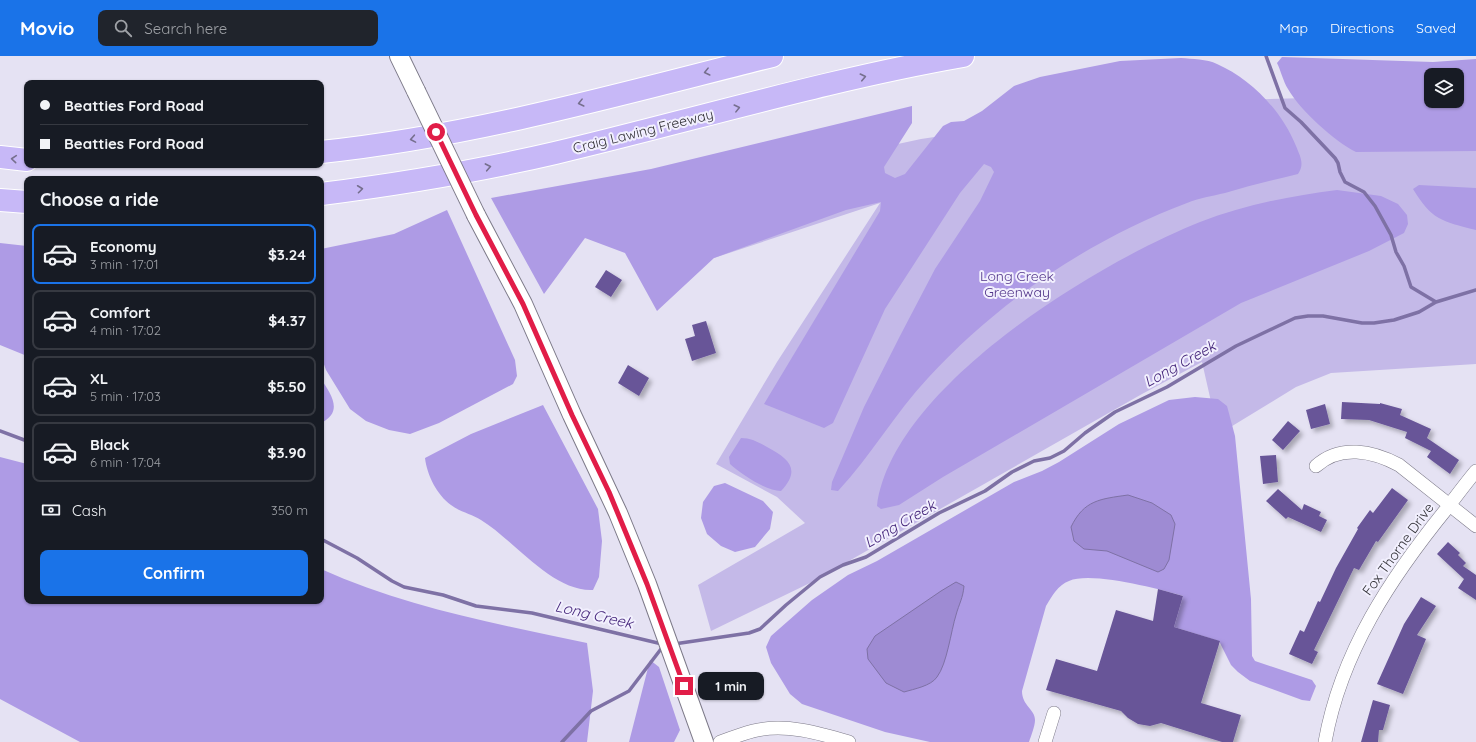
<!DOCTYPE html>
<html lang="en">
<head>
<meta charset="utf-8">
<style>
  :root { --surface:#171b24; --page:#20242c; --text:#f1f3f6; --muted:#9ea1a6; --line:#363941; --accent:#1a73e8 }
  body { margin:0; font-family:Quicksand,sans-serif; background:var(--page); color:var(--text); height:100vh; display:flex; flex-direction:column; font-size:15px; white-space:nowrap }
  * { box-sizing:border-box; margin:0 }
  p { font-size:13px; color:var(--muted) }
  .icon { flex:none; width:22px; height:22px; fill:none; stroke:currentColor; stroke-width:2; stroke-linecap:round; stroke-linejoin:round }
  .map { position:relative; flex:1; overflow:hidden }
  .panel { position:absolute; left:24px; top:120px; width:300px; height:428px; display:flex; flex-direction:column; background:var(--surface); border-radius:8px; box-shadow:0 1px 3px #0004 }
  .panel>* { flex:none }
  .guide { position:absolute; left:24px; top:24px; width:300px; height:88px; border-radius:8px; box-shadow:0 1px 3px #0004; display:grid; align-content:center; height:88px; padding:0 16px; background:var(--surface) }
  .buttons { position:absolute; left:1424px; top:12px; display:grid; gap:8px }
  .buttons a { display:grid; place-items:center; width:40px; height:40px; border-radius:8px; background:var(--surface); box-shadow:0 1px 3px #0004; font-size:20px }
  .end { position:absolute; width:18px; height:18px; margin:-9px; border:5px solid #e11d48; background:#fff; box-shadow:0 0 0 2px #fff }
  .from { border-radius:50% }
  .bubble { position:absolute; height:28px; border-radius:8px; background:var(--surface); box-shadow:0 1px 3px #0004; font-size:13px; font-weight:700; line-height:28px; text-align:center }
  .guide b { display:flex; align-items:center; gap:14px; height:38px; font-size:15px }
  .guide b+b { border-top:1px solid var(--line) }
  .guide i { width:10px; height:10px; background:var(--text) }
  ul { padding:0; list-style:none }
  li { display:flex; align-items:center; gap:12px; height:60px; margin:0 8px 6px; padding:0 8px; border:2px solid var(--line); border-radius:8px }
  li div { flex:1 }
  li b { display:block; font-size:15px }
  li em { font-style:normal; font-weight:700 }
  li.on { border-color:var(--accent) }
  li>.icon { width:36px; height:36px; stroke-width:1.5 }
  h2 { padding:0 16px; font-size:18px; line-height:48px }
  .pay { display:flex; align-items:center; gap:10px; height:44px; padding:0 16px; font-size:15px }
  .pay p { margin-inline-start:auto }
  .button { display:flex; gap:8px; margin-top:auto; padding:8px 16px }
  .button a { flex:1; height:46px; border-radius:8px; background:var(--accent); color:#fff; font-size:16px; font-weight:700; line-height:46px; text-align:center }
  header { display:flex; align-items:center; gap:24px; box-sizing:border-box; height:56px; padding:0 20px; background:var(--accent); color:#fff }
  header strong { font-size:19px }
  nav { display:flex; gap:22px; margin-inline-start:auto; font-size:14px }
  .search { width:280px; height:36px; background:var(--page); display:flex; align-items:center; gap:10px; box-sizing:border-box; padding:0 14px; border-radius:8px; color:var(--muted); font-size:15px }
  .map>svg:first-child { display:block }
  .green { fill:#c4b9e8 }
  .forest { fill:#ae9be5; fill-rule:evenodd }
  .water { fill:#9e8bd3; stroke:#7e71a5 }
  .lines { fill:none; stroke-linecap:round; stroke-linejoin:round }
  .stream { stroke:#7e71a5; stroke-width:3.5 }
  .building { fill:#685598; filter:url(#shadow) }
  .street-casing { stroke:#7d7a89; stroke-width:14 }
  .secondary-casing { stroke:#7d7a89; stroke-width:20 }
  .highway-casing { stroke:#fff; stroke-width:24 }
  .street { stroke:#fff; stroke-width:13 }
  .secondary { stroke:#fff; stroke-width:18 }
  .highway { stroke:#c7b8f7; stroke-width:22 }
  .secondary-bridge-casing { stroke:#7d7a89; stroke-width:20; stroke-linecap:butt }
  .secondary-bridge { stroke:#fff; stroke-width:18 }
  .oneway { stroke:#766f8e }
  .route { stroke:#e11d48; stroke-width:5 }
  .labels { text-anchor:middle; stroke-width:4; stroke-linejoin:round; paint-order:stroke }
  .street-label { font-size:14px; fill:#343339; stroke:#f2f0fe }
  .park-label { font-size:14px; fill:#503388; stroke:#f2f0fe }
  .water-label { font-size:15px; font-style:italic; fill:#44257a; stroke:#f2f0fe }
</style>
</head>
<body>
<header>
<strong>Movio</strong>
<div class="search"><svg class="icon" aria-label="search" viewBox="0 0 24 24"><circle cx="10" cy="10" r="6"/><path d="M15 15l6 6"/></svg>Search here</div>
<nav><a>Map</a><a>Directions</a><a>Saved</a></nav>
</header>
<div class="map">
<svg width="1476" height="686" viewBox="0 0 1476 686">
  <defs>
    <filter id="shadow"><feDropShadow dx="3.5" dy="3.5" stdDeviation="2" flood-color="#0004"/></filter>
  </defs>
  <rect width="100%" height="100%" fill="#e5e2f3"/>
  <!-- green -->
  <path class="green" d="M1413,39L1431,45L1476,44V308L1331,317L1296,331L1224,375L1217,372L1202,306L1142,338L812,526L711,575L698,529L805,467L777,441L716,408L777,306L880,147L714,202L666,138L921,83L1170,46Z"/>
  <!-- forest -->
  <path class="forest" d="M1282,1L1433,6L1476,3V95L1356,96C1334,85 1300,54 1288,33C1283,25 1281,15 1277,7ZM1431,19H1457V45H1431Z
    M1181,2C1192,3 1207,3 1217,8C1251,23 1282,55 1296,90C1300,100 1305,108 1298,118C1273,124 1249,130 1225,137C1212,140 1199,142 1187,147C1089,184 999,245 928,322C895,357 871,400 838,435L831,434L832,426L864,351L901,278L935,213L980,145L994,116L991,111L984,108L960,137L885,253L833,367L824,372L764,348L880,155L881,146L846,154L714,202L657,255L625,197L585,182L544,238L491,142L651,113L912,50V67L884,111L885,117L895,122L905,118L943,70L951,66L964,65L982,55L1014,30L1040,21L1120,5Z
    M1419,129L1476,132V174C1441,165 1432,164 1413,133Z
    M1337,134L1381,140L1398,148L1407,159L1408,168L1404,177L1369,195L1241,247L943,421L899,449L881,453L877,450C892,331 1097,207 1200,166C1244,149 1290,140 1337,134Z
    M447,154L515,304L517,320L513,328L439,367L410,378L389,374L366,365L350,353L326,314L321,300V193L394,178Z
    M0,187L27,190V300L0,289Z
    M321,323C331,338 344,356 321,367Z
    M1195,341L1218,343L1227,350L1235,380L1251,543L1252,600L1255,605L1312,624L1316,630L1310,645L1302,644L1250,625L1238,616L1231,609L1219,585L1174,571L1183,540C1159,533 1091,515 1069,525C1058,529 1052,540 1046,550L1022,635C1022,650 1035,653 1035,664C1035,670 1031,680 1029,686H930L885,676L802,648L790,638L771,607L766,591L771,580L812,544L848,519L877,505L1014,426L1042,415L1059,406L1119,368L1169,344Z
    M543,349L598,453L602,485L599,521L593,534C552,536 514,484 481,464C472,458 460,456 451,449C437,439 427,419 425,402L471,378Z
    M741,382C751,382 758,386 767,391C788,402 802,413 781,435C766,435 741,418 730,408L729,401Z
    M0,401L27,408V545H321V513C405,551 497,568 587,587L593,635L587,686H80L0,643Z
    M725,427L763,445L773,456L770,473L755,491L735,496L721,490L707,478L701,462L703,446L714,430Z
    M650,604L659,611L680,674L674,686H629Z"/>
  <!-- water -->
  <path class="water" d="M1128,439L1152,447L1171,459L1175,468L1169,504L1164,513L1158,516L1107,495L1084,493L1074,485L1071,471C1084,444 1100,443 1128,439Z
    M956,526L964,530C963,542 959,548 956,559C951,575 947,608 937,621C931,630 914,633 904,636L886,627L868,603L867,593L875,580L941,535Z"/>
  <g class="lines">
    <!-- stream -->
    <path class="stream" d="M1266,0L1285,52L1301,66L1335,102L1338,107L1340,116L1345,126L1364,136L1375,150L1391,179L1396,196L1404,210L1411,231L1436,246
      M0,375L27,385
      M321,483L357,502L392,525L404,531L443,539L476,550L532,557L662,588
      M674,588L749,577L760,573L786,549L820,521L843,509L866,501L939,457L985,435L1012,416L1034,405L1050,402L1064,395L1085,377L1115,356L1167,331L1236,290L1295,262L1308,260H1323L1362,267H1374L1394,264L1419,256L1436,246L1476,234
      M562,686L591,655L629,635L664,589"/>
  </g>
  <!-- building -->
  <path class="building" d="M606,214L622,224L611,241L595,231Z
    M706,265L716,297L692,305L685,283L695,280L692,269Z
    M628,309L649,322L639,340L618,327Z
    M1342,346L1380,348V347L1402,353L1400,359L1431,373L1427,382L1459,404L1450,418L1427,401L1431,395L1405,382L1407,376L1369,364L1341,363Z
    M1325,348L1330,368L1311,373L1306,354Z
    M1288,365L1300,375L1283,394L1272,384Z
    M1276,399L1278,426L1263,428L1260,400Z
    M1392,432L1408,444L1378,486L1376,485L1359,514L1354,512L1314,594L1318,596L1312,608L1289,598L1300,574L1304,576L1318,545L1320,546L1336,512L1358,473L1357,472L1370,454L1373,457Z
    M1278,433L1302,454L1304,448L1321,456L1319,460L1327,464L1321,476L1288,461L1286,463L1266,445Z
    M1448,486L1460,497L1458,499L1466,507L1463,510L1476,519V544L1458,532L1464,523L1437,498Z
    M1158,533L1183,540L1174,571L1220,585L1201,647L1241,659L1233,686H1222L1161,667L1150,670L1138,668L1128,662L1121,655L1046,634L1056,603L1097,615L1116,554L1153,565Z
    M1421,541L1436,550L1417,579L1426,583L1403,638L1377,628L1404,568Z
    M1373,644L1390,649L1383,674H1379L1378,686H1361Z"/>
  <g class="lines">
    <!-- street casing -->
    <g class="street-casing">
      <path id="street" d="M1316,410C1340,388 1373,395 1399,409L1476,470
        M720,686C731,682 742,678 753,675C785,667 819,677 849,686
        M1045,686L1054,657
        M1325,686C1341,596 1391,521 1448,451C1457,439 1466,427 1476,415"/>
    </g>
    <!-- secondary casing -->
    <g class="secondary-casing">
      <path id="secondary" d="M399,0L416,35
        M476,159L523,248L572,359L618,457L647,528L704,686"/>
    </g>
    <!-- highway casing -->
    <g class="highway-casing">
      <path id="highway" d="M321,96C474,80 624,37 772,0
        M0,101L27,104
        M321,138C399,128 478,115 555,97C690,65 826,24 963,0
        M0,144L27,146"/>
    </g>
    <!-- street -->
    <use href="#street" class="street"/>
    <!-- secondary -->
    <use href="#secondary" class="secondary"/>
    <!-- highway -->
    <use href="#highway" class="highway"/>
    <!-- secondary-bridge casing -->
    <g class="secondary-bridge-casing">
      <path id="secondary-bridge" d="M416,35L476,159"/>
    </g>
    <!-- secondary-bridge -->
    <use href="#secondary-bridge" class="secondary-bridge"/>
  </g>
  <!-- one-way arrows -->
  <defs><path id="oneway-chevron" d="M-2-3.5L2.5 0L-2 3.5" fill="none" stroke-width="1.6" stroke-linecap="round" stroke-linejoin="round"/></defs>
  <g class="oneway">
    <use href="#oneway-chevron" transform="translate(707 16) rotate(166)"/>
    <use href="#oneway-chevron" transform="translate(863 21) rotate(-13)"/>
    <use href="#oneway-chevron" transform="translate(581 47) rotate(166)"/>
    <use href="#oneway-chevron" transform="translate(737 52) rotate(-14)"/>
    <use href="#oneway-chevron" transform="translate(413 83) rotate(170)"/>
    <use href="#oneway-chevron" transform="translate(14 103) rotate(-175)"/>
    <use href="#oneway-chevron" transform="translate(488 111) rotate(-11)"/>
    <use href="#oneway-chevron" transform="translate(360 133) rotate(-7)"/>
  </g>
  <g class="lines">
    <!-- route -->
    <path class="route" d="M436,76L476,159L523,248L572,359L609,436L647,528L684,630"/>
  </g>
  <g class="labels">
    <!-- street labels -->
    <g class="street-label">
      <text transform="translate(643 75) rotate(-14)" y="5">Craig Lawing Freeway</text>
      <text transform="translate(1398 493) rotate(-54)" y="5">Fox Thorne Drive</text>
    </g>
    <!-- park labels -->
    <g class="park-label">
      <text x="1017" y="225">Long Creek<tspan x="1017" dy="16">Greenway</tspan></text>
    </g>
    <!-- water labels -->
    <g class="water-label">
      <text transform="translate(1180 308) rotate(-29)" y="5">Long Creek</text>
      <text transform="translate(900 468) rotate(-30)" y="5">Long Creek</text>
      <text transform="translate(594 559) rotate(13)" y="5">Long Creek</text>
    </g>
  </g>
</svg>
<div class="buttons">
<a><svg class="icon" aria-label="layers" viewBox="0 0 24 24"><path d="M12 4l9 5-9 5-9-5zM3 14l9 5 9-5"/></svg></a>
</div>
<i class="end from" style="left:436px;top:76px"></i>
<i class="end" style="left:684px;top:630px"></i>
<div class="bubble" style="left:698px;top:616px;width:66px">1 min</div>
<div class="guide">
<b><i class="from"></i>Beatties Ford Road</b>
<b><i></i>Beatties Ford Road</b>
</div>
<section class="panel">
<h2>Choose a ride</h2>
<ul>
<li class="on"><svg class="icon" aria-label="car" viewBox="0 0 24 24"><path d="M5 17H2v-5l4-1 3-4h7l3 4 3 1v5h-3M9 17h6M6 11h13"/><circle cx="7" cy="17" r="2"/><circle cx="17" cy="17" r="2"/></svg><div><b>Economy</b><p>3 min · 17:01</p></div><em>$3.24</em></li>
<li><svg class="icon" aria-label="car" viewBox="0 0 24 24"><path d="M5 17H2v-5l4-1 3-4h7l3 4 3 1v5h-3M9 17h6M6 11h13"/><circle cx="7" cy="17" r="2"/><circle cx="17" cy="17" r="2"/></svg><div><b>Comfort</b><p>4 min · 17:02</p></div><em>$4.37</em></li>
<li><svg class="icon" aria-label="car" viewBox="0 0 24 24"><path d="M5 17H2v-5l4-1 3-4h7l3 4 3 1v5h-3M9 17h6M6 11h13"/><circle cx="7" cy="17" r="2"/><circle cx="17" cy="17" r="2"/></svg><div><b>XL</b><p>5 min · 17:03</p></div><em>$5.50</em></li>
<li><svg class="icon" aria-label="car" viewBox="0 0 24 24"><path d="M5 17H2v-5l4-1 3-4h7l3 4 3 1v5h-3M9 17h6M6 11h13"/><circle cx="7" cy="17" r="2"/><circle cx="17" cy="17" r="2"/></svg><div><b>Black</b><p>6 min · 17:04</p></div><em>$3.90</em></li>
</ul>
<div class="pay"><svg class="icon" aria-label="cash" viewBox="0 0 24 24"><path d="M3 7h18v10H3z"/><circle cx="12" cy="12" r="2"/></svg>Cash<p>350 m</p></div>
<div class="button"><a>Confirm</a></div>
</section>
</div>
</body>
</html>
